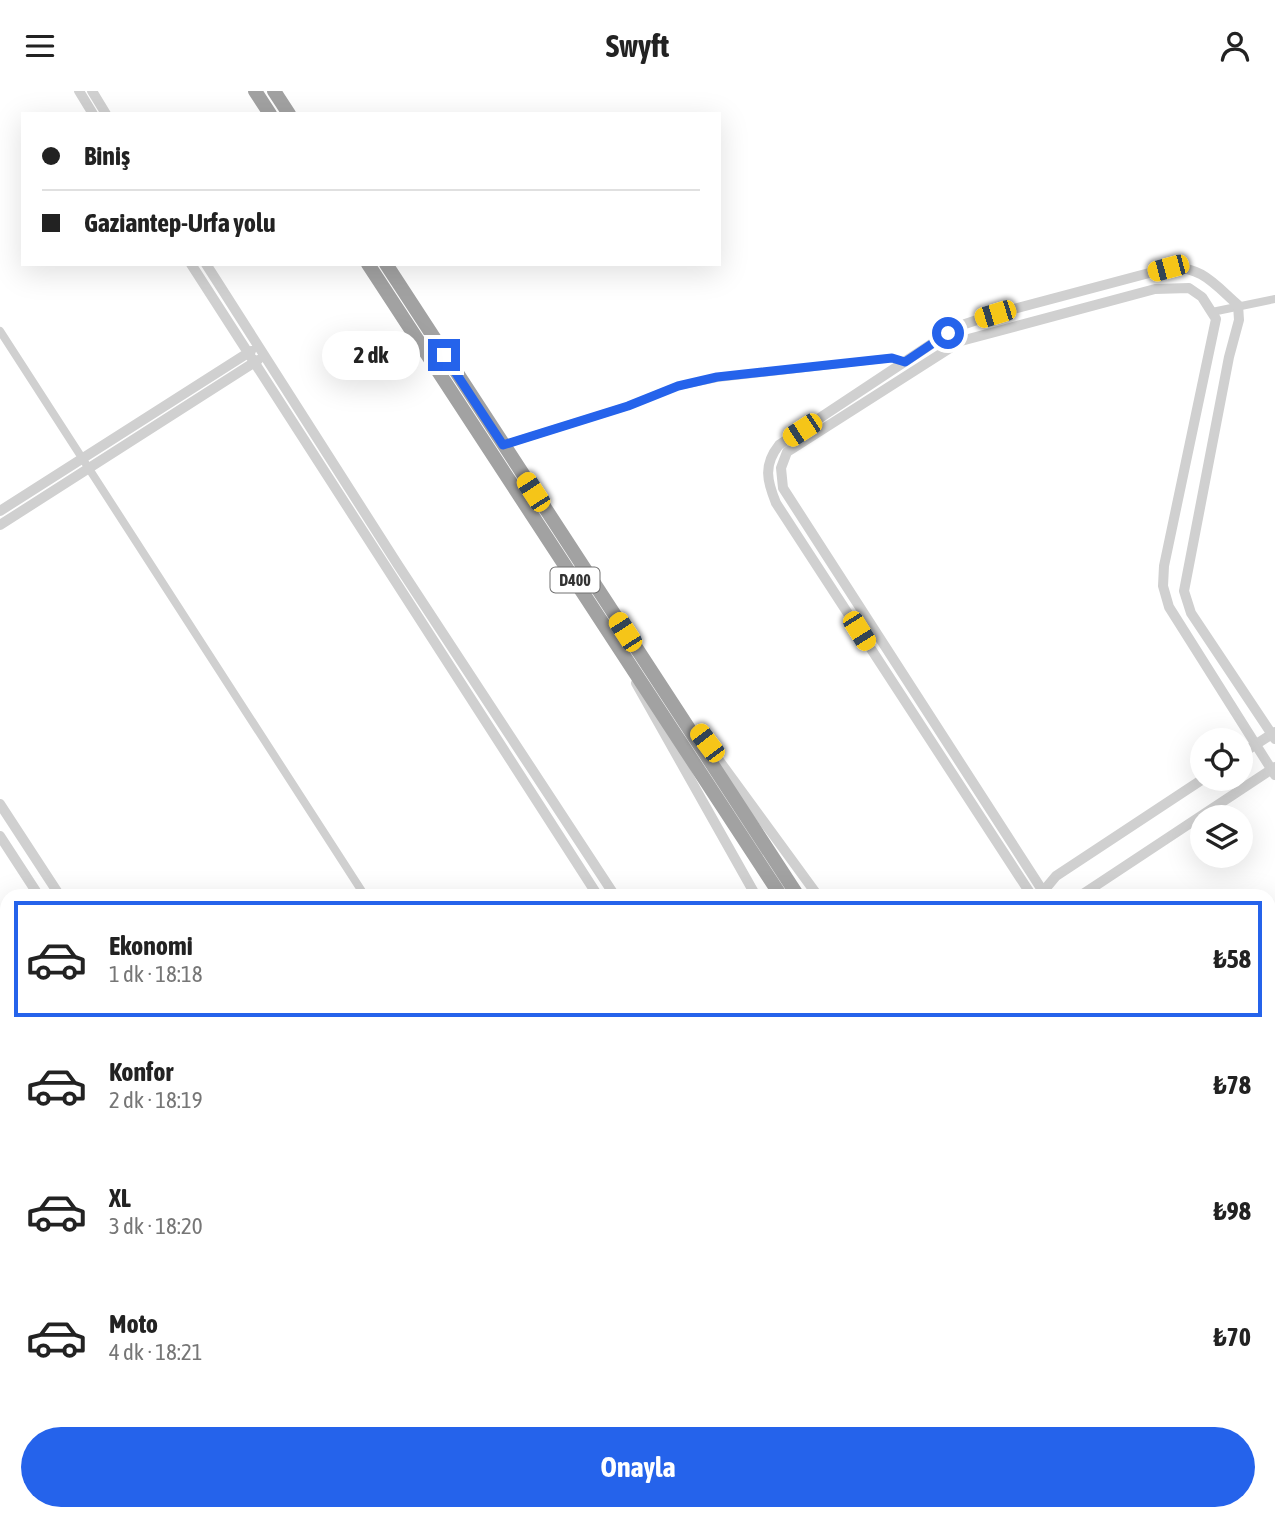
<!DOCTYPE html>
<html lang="tr">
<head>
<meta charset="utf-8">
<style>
  :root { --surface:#fff; --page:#f2f2f2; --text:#222; --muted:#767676; --line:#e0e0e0; --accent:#2563eb }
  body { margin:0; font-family:"Asap Condensed",sans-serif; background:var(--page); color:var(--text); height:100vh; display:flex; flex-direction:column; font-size:26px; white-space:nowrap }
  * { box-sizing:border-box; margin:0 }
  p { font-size:23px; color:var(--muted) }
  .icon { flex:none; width:38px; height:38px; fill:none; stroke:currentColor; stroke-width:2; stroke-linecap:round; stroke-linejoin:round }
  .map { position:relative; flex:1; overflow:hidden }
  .sheet { position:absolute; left:0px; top:798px; width:1276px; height:632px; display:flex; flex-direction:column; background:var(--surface); border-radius:21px 21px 0 0; box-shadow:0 7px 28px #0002 }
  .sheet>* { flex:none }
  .guide { position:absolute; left:21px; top:21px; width:700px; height:154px; border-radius:0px; box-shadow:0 7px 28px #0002; display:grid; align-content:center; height:154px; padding:0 21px; background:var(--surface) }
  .controls { position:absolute; left:1190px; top:637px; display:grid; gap:14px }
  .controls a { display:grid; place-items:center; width:63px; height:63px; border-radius:50%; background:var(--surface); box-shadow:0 7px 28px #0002; font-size:35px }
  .end { position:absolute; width:32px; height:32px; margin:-16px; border:9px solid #2563eb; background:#fff; box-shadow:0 0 0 4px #fff }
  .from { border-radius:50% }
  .bubble { position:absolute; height:49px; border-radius:24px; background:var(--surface); box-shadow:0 7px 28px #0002; font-size:23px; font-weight:700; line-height:49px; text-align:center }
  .car { position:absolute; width:21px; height:42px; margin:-21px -10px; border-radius:9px; box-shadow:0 0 5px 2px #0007; background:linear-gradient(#f5c518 24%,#345 0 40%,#f5c518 0 76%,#345 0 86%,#f5c518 0) }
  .guide b { display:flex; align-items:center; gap:24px; height:66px; font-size:26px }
  .guide b+b { border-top:2px solid var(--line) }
  .guide i { width:18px; height:18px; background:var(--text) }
  ul { padding:12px 0 0; list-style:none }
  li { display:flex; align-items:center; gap:21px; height:116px; margin:0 14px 10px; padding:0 7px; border:4px solid transparent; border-radius:0px }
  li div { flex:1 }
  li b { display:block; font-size:26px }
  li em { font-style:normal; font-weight:700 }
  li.active { border-color:var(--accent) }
  li>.icon { width:63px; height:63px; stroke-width:1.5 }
  .button { display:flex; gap:14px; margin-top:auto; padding:14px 21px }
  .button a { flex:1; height:80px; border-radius:42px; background:var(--accent); color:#fff; font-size:28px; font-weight:700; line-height:80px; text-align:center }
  header { display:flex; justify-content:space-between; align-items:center; height:91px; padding:0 21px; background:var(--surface); font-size:32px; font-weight:700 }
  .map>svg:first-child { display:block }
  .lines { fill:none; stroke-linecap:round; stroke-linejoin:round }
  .minor { stroke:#d0d0d0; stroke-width:8 }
  .tertiary { stroke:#d0d0d0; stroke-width:10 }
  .trunk { stroke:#a2a2a2; stroke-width:14 }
  .route { stroke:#2563eb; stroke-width:9 }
  .labels { text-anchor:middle; stroke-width:7; stroke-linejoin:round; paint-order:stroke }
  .shield { fill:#fff; stroke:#707070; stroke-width:2 }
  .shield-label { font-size:16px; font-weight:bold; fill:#333 }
</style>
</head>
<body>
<header><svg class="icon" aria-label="menu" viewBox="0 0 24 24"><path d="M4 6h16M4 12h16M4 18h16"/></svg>Swyft<svg class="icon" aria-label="person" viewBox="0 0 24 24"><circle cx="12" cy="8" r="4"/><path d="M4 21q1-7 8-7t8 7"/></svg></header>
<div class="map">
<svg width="1275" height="1429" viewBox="0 0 1275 1429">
  <rect width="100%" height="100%" fill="#fff"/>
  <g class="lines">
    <!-- minor -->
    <path class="minor" d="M1212,221L1275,208
      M0,240L365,805
      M503,354L628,315L678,295L717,287L892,267L905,271
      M0,1121L7,1116
      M871,1429L880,1423"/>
    <!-- tertiary -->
    <path class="tertiary" d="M79,0L93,23
      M92,0L106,23
      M191,173L598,805
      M206,173L398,474L615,805
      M0,420L251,260
      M0,434L258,269
      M636,592L756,805
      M699,642L818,805
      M1241,663L1275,641
      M0,713L60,805
      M0,745L39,805
      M1041,803L1056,785L1203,688
      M1032,805L776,412C767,390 763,374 779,354L948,242L962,234L995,223L1168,177C1201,174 1215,194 1238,214L1239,229L1229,266L1184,500L1191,522L1275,648
      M1046,805L783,397L781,377L787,361L961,250L1155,198L1189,197L1202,206L1216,228L1164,475L1163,495L1169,516L1275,684
      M1080,805L1275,676
      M1269,1146L1275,1155
      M1269,1181L1275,1191
      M445,1423L449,1429
      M463,1423L467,1429
      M999,1423L1003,1429
      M1014,1423L1018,1429
      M105,1429L114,1423
      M126,1429L136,1423"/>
    <!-- trunk -->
    <path class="trunk" d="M255,0L270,23
      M274,0L289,23
      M368,173L781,805
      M386,173L798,805
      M1174,1423L1178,1429
      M1194,1423L1198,1429"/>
  </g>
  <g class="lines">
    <!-- route -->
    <path class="route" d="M444,264L503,354L628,315L678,295L717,286L892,267L905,271L948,242"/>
  </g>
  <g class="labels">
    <!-- shield labels -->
    <rect class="shield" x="550.5" y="476.5" width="49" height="25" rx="5"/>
    <g class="shield-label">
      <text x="575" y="495">D400</text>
    </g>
  </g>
</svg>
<div class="controls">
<a><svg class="icon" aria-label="locate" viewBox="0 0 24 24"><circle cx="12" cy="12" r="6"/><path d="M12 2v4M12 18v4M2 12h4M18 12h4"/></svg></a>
<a><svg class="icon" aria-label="layers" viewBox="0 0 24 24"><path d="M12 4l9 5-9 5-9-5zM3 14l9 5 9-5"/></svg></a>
</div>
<i class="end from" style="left:948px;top:242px"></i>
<i class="end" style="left:444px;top:264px"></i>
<div class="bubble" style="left:322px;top:240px;width:98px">2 dk</div>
<i class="car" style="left:1168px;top:177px;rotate:255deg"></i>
<i class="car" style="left:995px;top:223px;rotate:253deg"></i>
<i class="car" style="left:802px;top:339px;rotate:237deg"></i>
<i class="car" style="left:533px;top:401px;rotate:327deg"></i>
<i class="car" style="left:859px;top:540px;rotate:148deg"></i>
<i class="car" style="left:625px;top:541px;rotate:327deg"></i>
<i class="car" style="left:707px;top:652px;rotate:323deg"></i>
<div class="guide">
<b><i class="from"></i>Biniş</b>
<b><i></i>Gaziantep-Urfa yolu</b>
</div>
<section class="sheet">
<ul>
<li class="active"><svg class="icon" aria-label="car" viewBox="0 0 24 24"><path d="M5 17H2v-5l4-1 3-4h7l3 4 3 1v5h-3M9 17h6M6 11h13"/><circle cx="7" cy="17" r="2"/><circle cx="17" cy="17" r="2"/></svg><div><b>Ekonomi</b><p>1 dk · 18:18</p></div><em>₺58</em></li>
<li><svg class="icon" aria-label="car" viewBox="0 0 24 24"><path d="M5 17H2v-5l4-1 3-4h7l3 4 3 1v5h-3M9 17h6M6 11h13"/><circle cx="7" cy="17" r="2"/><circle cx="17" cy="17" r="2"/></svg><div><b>Konfor</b><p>2 dk · 18:19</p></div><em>₺78</em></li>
<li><svg class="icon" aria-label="car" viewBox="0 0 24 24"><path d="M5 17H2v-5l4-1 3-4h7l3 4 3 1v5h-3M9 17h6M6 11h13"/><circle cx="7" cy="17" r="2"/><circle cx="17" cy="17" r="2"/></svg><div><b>XL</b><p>3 dk · 18:20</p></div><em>₺98</em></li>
<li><svg class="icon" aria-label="car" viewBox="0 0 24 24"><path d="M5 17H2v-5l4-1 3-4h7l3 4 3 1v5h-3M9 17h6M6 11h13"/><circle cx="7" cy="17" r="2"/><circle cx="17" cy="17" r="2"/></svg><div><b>Moto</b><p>4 dk · 18:21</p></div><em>₺70</em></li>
</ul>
<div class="button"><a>Onayla</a></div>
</section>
</div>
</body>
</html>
